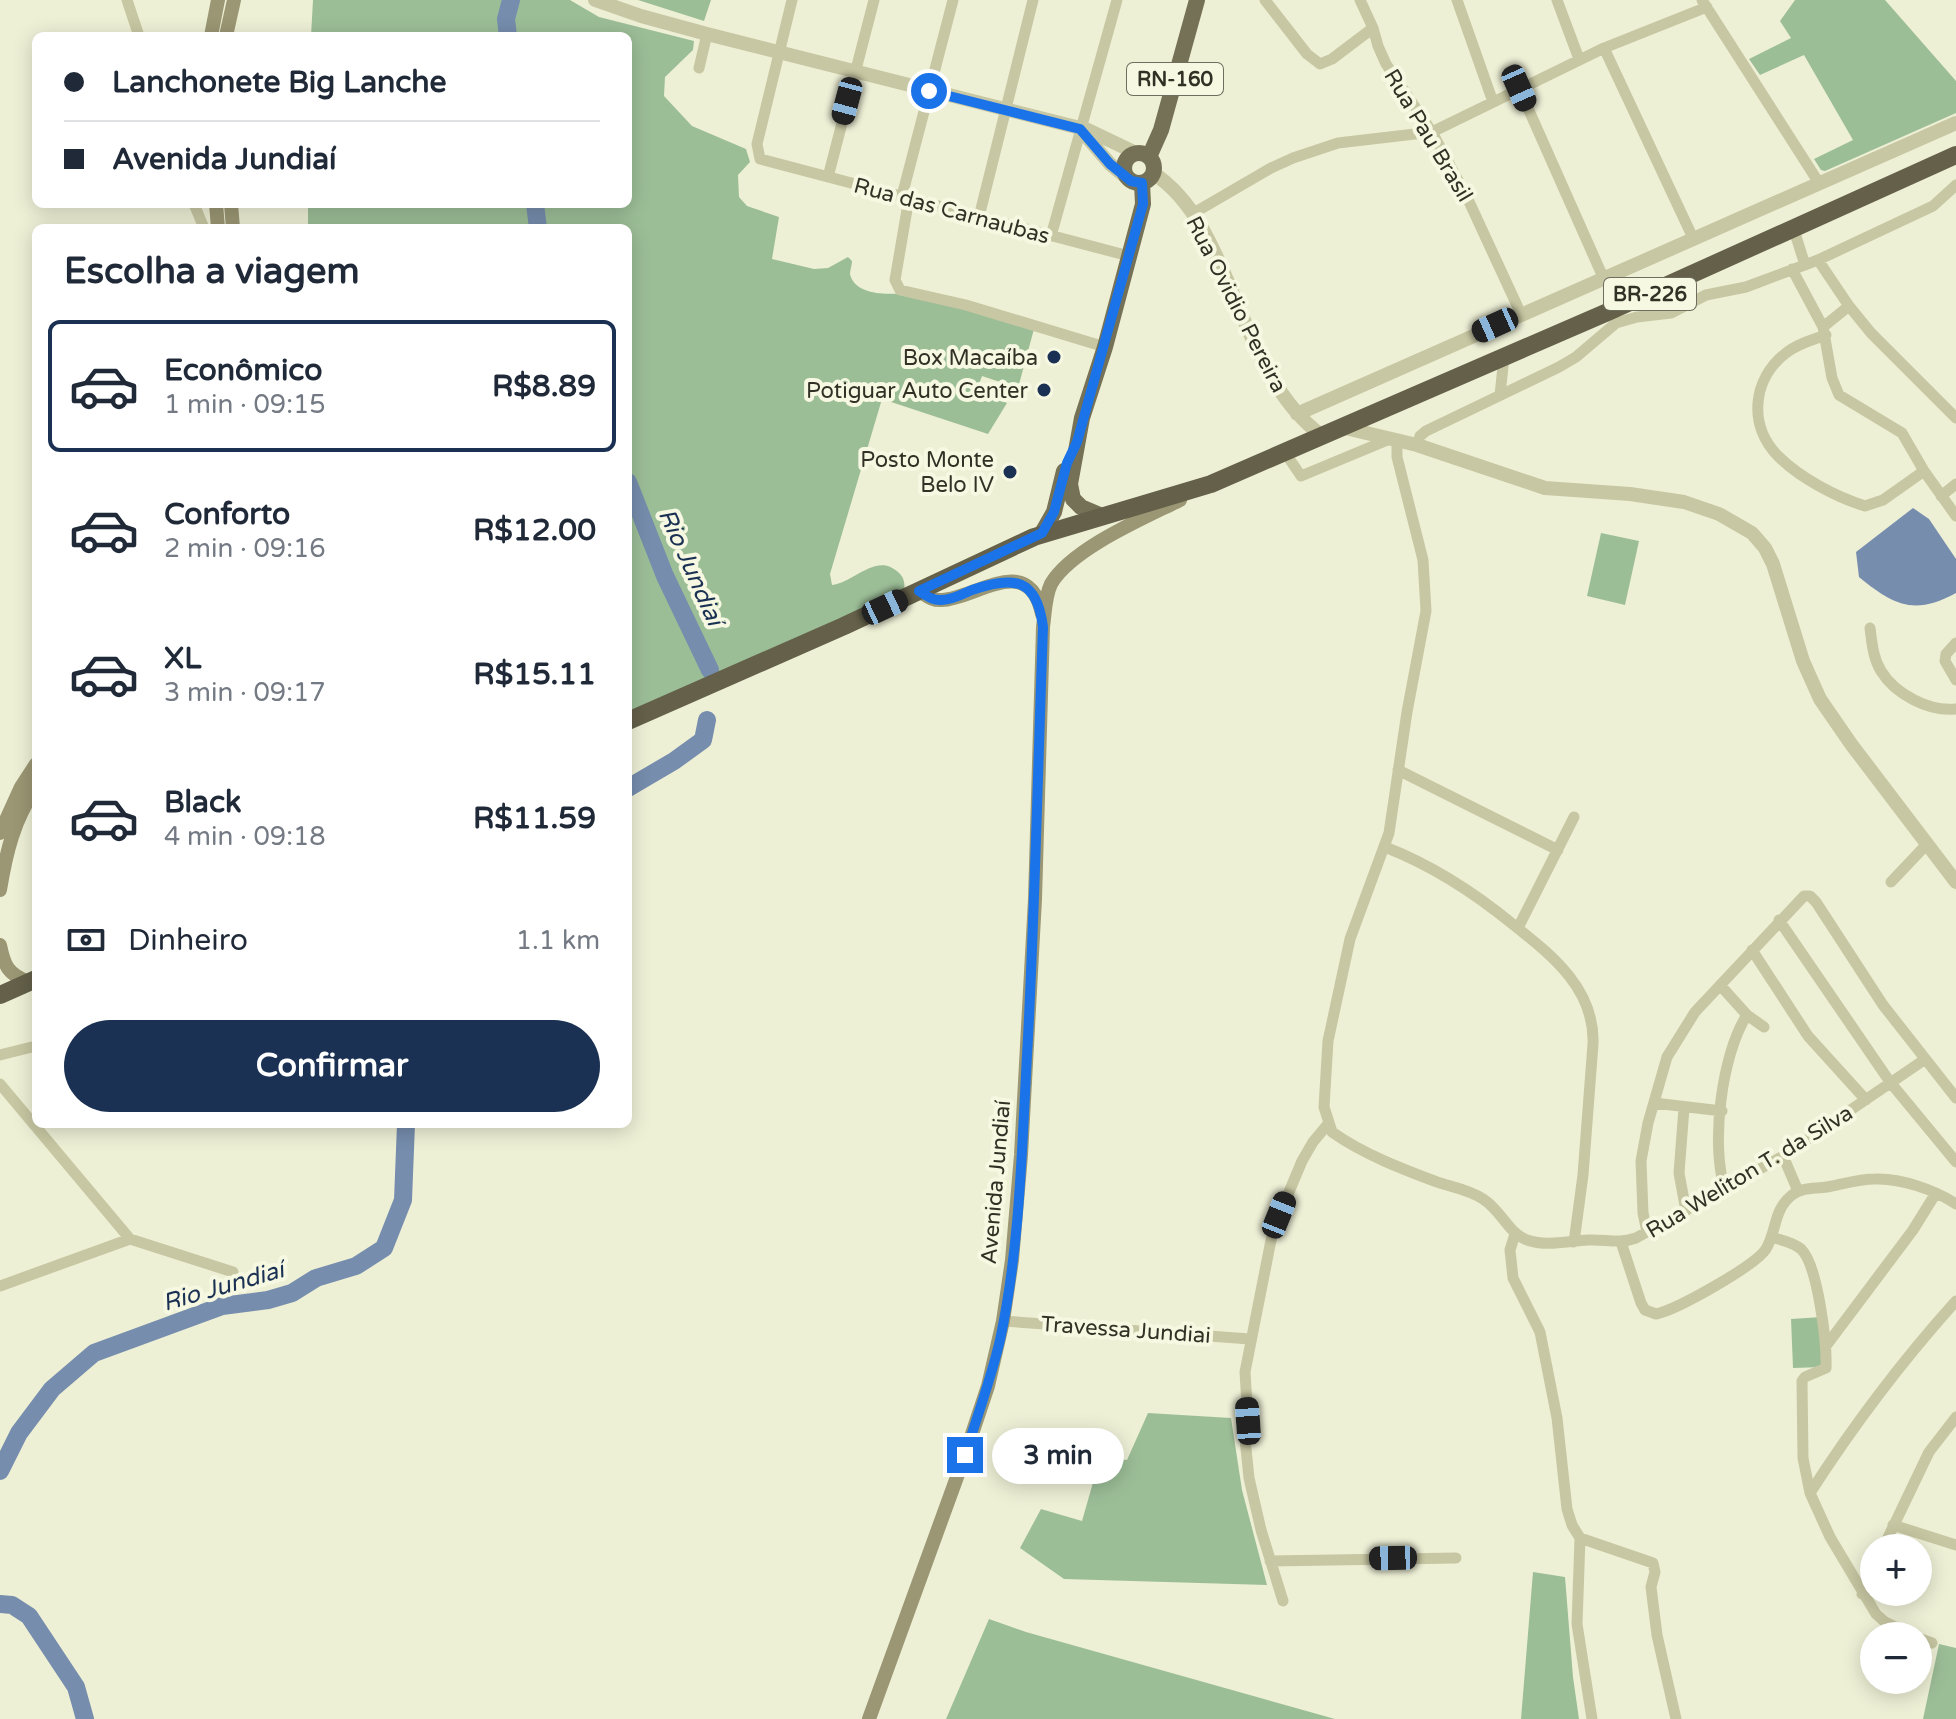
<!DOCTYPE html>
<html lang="pt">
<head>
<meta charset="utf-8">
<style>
  :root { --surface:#fff; --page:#f6f6f7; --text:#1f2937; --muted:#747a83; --line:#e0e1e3; --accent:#1b3153 }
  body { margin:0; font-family:"Varela Round",sans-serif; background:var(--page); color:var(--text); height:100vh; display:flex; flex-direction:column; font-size:30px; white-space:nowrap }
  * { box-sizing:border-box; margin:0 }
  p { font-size:26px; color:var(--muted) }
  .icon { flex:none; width:44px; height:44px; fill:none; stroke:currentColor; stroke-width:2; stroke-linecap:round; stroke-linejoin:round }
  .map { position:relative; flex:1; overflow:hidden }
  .sheet { position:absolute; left:32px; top:224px; width:600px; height:904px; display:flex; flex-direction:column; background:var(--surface); border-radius:12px; box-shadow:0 4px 20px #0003 }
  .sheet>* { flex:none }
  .guide { position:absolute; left:32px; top:32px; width:600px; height:176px; border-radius:12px; box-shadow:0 4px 20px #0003; display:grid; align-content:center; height:176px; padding:0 32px; background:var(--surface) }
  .buttons { position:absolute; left:1860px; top:1534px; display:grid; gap:16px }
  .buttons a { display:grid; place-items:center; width:72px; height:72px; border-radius:50%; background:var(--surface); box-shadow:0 4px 20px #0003; font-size:40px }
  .end { position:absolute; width:36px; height:36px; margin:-18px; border:10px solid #1a73e8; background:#fff; box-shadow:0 0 0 4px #fff }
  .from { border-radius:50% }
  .bubble { position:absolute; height:56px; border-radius:28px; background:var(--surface); box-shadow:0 4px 20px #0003; font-size:26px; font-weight:800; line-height:56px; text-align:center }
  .car { position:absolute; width:24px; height:48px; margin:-24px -12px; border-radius:10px; box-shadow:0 0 6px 2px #0007; background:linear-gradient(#222 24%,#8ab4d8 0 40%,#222 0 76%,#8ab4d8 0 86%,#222 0) }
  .guide b { display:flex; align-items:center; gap:28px; height:76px; font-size:30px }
  .guide b+b { border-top:2px solid var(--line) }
  .guide i { width:20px; height:20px; background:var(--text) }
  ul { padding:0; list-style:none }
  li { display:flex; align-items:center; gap:24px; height:132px; margin:0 16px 12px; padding:0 16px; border:4px solid transparent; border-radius:12px }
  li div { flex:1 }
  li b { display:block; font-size:30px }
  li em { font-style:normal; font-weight:800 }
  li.on { border-color:var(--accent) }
  li>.icon { width:72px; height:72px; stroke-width:1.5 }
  h2 { padding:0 32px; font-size:36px; line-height:96px }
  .pay { display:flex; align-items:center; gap:20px; height:88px; padding:0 32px; font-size:30px }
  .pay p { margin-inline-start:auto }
  .action { display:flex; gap:16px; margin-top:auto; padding:16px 32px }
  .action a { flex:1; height:92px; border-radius:48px; background:var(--accent); color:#fff; font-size:32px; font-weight:800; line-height:92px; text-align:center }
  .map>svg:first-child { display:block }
  .green { fill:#9cbe97 }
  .water { fill:#768dad }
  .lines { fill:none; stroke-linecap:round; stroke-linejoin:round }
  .river { stroke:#768dad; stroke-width:18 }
  .minor { stroke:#c8c7a3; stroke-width:11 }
  .tertiary { stroke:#c8c7a3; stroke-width:14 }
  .secondary { stroke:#9b9774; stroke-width:14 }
  .primary { stroke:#757156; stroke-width:16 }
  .trunk { stroke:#646049; stroke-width:18 }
  .route { stroke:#1a73e8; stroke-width:10 }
  .poi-dot { fill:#1b3153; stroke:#f6f8e2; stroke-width:3 }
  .labels { text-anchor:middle; stroke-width:8; stroke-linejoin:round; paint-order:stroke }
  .shield { fill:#f6f8e2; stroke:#6e6d5e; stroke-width:2 }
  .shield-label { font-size:20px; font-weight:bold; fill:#333125 }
  .street-label { font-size:22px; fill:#333125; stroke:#f6f8e2 }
  .poi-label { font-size:22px; fill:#333125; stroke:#f6f8e2; text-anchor:end }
  .water-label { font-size:24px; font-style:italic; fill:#1b3153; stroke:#f6f8e2 }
</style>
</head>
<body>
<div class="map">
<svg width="1956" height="1719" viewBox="0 0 1956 1719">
  <rect width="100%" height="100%" fill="#eef0d6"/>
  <!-- green -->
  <path class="green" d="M313,0H570L599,17L694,41L693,50L665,77L664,96L692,126L746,149L750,162L738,175L739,197L747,206L779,217L772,259L814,269L828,268L848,257L852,261C852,265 850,270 850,274C855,297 893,295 909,292L1034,329L1018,388L982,376L977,390L1007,403L988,434L882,399L830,574L832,585C855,582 876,552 898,572C906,579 905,586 903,596L628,724V228H308V204H628V36H311Z
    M638,0H711L704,21Z
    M1795,0H1885L1956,81V113L1825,171L1821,170L1814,159L1853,140L1804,55L1760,75L1749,59L1791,38L1780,21Z
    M1601,533L1639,541L1625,605L1587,596Z
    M1822,1317L1824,1367L1793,1368L1791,1319Z
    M1148,1413L1231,1418L1242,1490L1267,1585L1064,1579L1020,1548L1041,1509L1082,1521L1100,1458L1127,1460Z
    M1533,1572L1565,1577L1573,1677L1579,1719H1521Z
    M989,1619L1026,1632L1335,1719H946Z
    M1939,1644L1956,1648V1719H1923Z"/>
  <!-- water -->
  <path class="water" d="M1913,508L1929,519L1956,559V593C1914,616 1893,605 1859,577L1856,552Z"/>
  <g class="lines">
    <!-- river -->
    <path class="river" d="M508,36L506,19L511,0
      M535,204L538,228
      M628,482L665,576L710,670
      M628,788L674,761L703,740L707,720
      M0,1471L19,1433L52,1389L94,1353L222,1306L268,1300L292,1293L316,1278L356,1266L384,1248L403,1200L406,1124
      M0,1604L12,1605L29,1616L76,1687L85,1719"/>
    <!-- minor -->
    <path class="minor" d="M127,0L139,36
      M792,0L757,144L760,159L1129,256
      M1265,0L1307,54L1320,64L1332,59L1373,28
      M1360,0L1373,28L1378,46L1386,64L1432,132L1466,195L1521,314
      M1457,0L1493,102
      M1557,0L1579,59
      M1702,0L1819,183
      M1604,48L1693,238
      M699,68L707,34
      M1519,88L1603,277
      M828,177L874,0
      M902,196L953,0
      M909,198L895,280L900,290L966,305L1105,347
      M194,204L204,228
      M1192,214L1271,168L1293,158L1338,143L1432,132L1604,48L1707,7
      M979,217L1033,0
      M1794,230L1805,265
      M1051,236L1117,0
      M1818,260L1849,306L1871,333L1956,418
      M1792,269L1823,327L1832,378L1839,395L1902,433L1924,471L1956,516
      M1823,327L1849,306
      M1826,335C1812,340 1797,344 1786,353C1752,379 1748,426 1778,456C1800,478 1836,497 1865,506L1883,500L1924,471
      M1500,395L1504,357
      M1397,440V457L1423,560L1426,611L1407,712L1389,833L1350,939L1328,1041L1324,1107L1332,1132C1363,1154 1402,1169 1437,1182C1452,1187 1470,1190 1483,1199C1501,1210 1508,1233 1527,1240C1547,1247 1568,1241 1588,1240C1605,1239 1620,1244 1636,1238L1783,1156L1924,1060
      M1417,445L1420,436L1426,431L1559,367L1576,357L1616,323L1637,317L1671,313L1706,295L1746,287L1818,260L1933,206L1956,185
      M1284,451L1301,476L1390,439
      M1941,496L1956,484
      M1870,628C1872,643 1873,658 1881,671C1895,694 1929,712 1956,709
      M1956,643L1946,654L1945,661L1956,680
      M1398,770L1558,850
      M1385,847C1434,866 1475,893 1515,926C1554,957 1595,990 1593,1044L1583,1175L1574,1242
      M1891,882L1928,843
      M1779,920L1890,1082L1956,1162
      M1518,928L1574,817
      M1752,950L1808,1036L1866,1100
      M1720,985L1747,1015L1764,1027
      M0,1055L36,1046
      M0,1084L130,1239
      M1654,1103L1722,1111
      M1684,1108L1679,1173L1686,1211
      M1783,1156L1798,1191
      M1725,1189C1710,1145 1722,1053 1747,1015
      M1647,1232L1643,1213L1641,1161L1648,1123L1667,1057L1695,1012L1804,896H1810L1816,902L1883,1005L1956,1098
      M1515,1234L1510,1250L1513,1278L1540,1332L1557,1418L1567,1509L1572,1525L1580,1538L1653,1563L1655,1572L1651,1587L1657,1635L1676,1719
      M1771,1237C1781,1240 1793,1242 1801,1249C1818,1265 1827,1344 1826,1368L1805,1377L1802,1381L1803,1458L1810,1493L1830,1537L1876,1614L1885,1622L1914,1636
      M1621,1242L1641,1303L1645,1310L1656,1314C1676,1310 1755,1266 1766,1249C1777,1231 1773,1210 1792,1195C1802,1187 1815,1189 1827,1187C1843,1184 1859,1179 1875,1179C1901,1178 1935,1190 1956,1204
      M0,1286L130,1239L233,1272
      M1003,1321L1250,1339
      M1826,1346L1913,1230L1936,1193
      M1810,1493C1853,1426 1903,1360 1956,1301
      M1893,1525L1956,1545
      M1580,1538L1577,1624L1592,1719
      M1883,1548L1929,1452L1956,1417
      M1270,1561L1456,1558
      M1862,1594L1874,1568
      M1283,1601L1261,1530L1249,1478L1245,1439L1248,1421L1245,1372L1273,1230L1302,1161L1313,1142L1328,1124
      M1918,1638L1932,1643"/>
    <!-- tertiary -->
    <path class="tertiary" d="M595,0L641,16L707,34L1088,130L1136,153
      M1080,129L1110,164L1126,177
      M1153,173C1234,225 1236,372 1321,435
      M1297,414L1956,123
      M1341,427L1417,445L1545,488L1630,494L1684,502L1719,514L1752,533L1765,548L1773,564L1803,661L1820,699L1851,744L1956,882"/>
    <!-- secondary -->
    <path class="secondary" d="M211,36L218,0
      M226,36L234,0
      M216,204L218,228
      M231,204L233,228
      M919,591C927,596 933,601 942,600C975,599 1029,551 1042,614
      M0,833L21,787L36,764
      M0,890C6,853 14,819 36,788
      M0,945C4,965 8,975 29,982
      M869,1719L965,1455L988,1386L1003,1321L1012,1260L1021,1155L1035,899L1043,627C1045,613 1045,596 1051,584C1071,549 1144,518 1180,500"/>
    <!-- primary -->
    <path class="primary" d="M1124 168a15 15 0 1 1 30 0a15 15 0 1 1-30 0Z
      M1149,157L1161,130L1197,0
      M1100,515L1081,507L1073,499L1070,484L1082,418L1105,347L1143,204L1142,183
      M1042,533L1054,512L1064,471"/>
    <!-- trunk -->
    <path class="trunk" d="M628,721L844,626L1034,537L1211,484L1610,311L1956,155
      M0,995L36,979"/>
  </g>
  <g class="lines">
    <!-- route -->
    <path class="route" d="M929,91L1080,129L1110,164L1131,181L1142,183L1143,204L1077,442L1067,463L1054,512L1042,533L919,591C927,596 933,601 942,600C952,600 963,594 972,590C1015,575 1037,579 1043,627C1038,764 1035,901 1028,1038C1022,1137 1021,1243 1000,1340C991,1379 977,1417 965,1455"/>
  </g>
  <!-- markers -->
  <g class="poi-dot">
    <circle cx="1054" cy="357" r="8"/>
    <circle cx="1044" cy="390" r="8"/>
    <circle cx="1010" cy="472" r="8"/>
  </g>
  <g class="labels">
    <!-- shield labels -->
    <g class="shield">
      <rect x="1127" y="63" width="96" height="32" rx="6"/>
      <rect x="1604" y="278" width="92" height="32" rx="6"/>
    </g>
    <g class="shield-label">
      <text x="1175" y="86">RN-160</text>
      <text x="1650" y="301">BR-226</text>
    </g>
    <!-- street labels -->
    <g class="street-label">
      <text transform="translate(1429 135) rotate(59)" y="8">Rua Pau Brasil</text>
      <text transform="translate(952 210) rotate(15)" y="8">Rua das Carnaubas</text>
      <text transform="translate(1237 304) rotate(63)" y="8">Rua Ovidio Pereira</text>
      <text transform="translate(1749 1171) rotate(-31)" y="8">Rua Weliton T. da Silva</text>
      <text transform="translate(995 1182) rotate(-85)" y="8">Avenida Jundiaí</text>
      <text transform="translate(1126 1329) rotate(4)" y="8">Travessa Jundiai</text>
    </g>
    <!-- poi labels -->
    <g class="poi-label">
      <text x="1038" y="365">Box Macaíba</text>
      <text x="1028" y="398">Potiguar Auto Center</text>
      <text x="994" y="467">Posto Monte<tspan x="994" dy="25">Belo IV</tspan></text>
    </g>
    <!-- water labels -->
    <g class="water-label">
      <text transform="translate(691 567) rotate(66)" y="8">Rio Jundiaí</text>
      <text transform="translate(223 1286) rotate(-16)" y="8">Rio Jundiaí</text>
    </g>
  </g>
</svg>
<div class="buttons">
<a>+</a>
<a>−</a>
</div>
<i class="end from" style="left:929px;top:91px"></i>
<i class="end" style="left:965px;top:1455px"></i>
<div class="bubble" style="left:992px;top:1428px;width:132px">3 min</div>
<i class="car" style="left:1519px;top:88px;rotate:156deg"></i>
<i class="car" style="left:847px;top:101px;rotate:195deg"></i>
<i class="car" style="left:1495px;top:325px;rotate:246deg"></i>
<i class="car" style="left:885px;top:607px;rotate:65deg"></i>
<i class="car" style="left:1279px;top:1215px;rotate:22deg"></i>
<i class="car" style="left:1248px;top:1421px;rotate:356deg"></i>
<i class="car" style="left:1393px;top:1558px;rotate:269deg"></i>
<div class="guide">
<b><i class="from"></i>Lanchonete Big Lanche</b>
<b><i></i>Avenida Jundiaí</b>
</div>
<section class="sheet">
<h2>Escolha a viagem</h2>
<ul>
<li class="on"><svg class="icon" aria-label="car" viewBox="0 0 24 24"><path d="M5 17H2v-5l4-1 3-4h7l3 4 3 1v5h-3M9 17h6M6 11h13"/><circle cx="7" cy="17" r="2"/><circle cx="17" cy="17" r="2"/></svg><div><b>Econômico</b><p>1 min · 09:15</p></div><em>R$8.89</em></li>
<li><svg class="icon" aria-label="car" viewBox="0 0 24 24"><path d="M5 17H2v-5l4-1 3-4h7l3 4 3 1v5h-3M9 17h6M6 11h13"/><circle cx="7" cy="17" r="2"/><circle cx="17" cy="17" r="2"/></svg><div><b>Conforto</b><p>2 min · 09:16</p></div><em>R$12.00</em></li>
<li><svg class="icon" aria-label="car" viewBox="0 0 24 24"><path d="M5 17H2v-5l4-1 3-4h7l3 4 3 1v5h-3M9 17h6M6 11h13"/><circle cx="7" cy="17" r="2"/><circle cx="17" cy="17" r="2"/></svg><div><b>XL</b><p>3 min · 09:17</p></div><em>R$15.11</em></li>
<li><svg class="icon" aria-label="car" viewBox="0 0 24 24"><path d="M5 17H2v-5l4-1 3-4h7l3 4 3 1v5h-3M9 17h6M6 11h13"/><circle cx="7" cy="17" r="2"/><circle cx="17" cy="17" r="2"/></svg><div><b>Black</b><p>4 min · 09:18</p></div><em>R$11.59</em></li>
</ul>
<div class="pay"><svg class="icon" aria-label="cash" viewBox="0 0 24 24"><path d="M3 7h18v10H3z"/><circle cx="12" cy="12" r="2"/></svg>Dinheiro<p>1.1 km</p></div>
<div class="action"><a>Confirmar</a></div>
</section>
</div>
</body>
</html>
